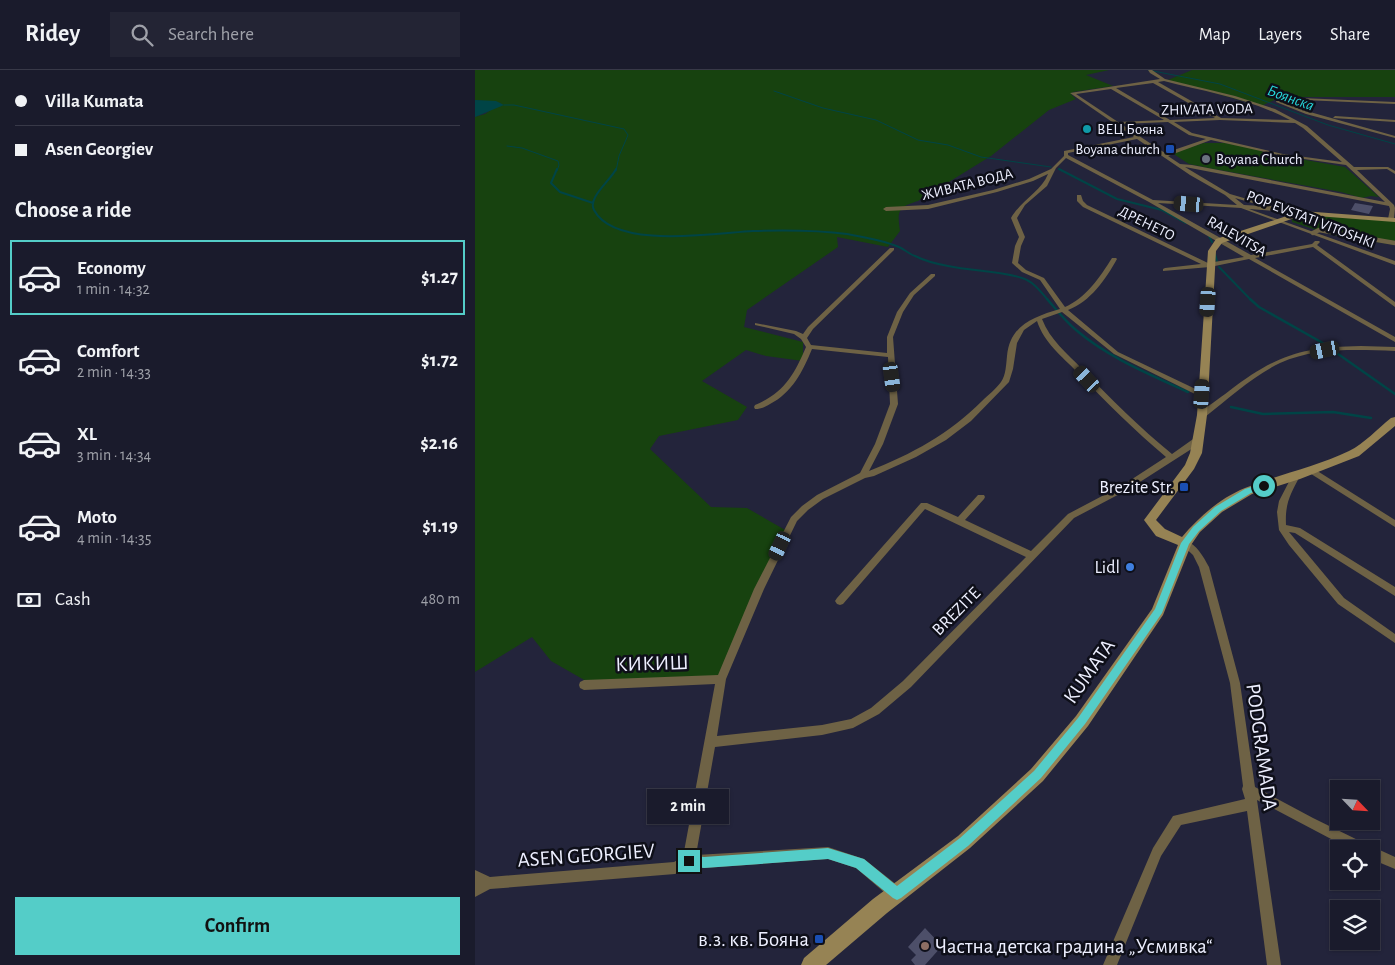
<!DOCTYPE html>
<html lang="en">
<head>
<meta charset="utf-8">
<style>
  :root { --surface:#1a1b2c; --page:#232434; --text:#f1f3f6; --muted:#9fa1a9; --line:#383948; --accent:#54cdc8 }
  body { margin:0; font-family:"Alegreya Sans",sans-serif; background:var(--page); color:var(--text); height:100vh; display:flex; flex-direction:column; font-size:19px; white-space:nowrap }
  * { box-sizing:border-box; margin:0 }
  p { font-size:16px; color:var(--muted) }
  .icon { flex:none; width:28px; height:28px; fill:none; stroke:currentColor; stroke-width:2; stroke-linecap:round; stroke-linejoin:round }
  .map { position:relative; flex:1; overflow:hidden }
  .drawer { display:flex; flex-direction:column; background:var(--surface); width:475px }
  .drawer>* { flex:none }
  .guide { display:grid; align-content:center; height:110px; padding:0 15px; background:var(--surface) }
  .needle { width:32px; rotate:115deg }
  .controls { position:absolute; left:855px; top:710px; display:grid; gap:10px }
  .controls a { display:grid; place-items:center; width:50px; height:50px; border-radius:0px; background:var(--surface); box-shadow:0 1px 4px #0004,0 0 0 1px var(--line); font-size:25px }
  .end { position:absolute; width:22px; height:22px; margin:-11px; border:6px solid #54cdc8; background:#111; box-shadow:0 0 0 2px #111 }
  .from { border-radius:50% }
  .bubble { position:absolute; height:35px; border-radius:0px; background:var(--surface); box-shadow:0 1px 4px #0004,0 0 0 1px var(--line); font-size:16px; font-weight:700; line-height:35px; text-align:center }
  .car { position:absolute; width:15px; height:30px; margin:-15px -8px; border-radius:6px; box-shadow:0 0 4px 1px #0007; background:linear-gradient(#222 24%,#8ab4d8 0 40%,#222 0 76%,#8ab4d8 0 86%,#222 0) }
  .guide b { display:flex; align-items:center; gap:18px; height:48px; font-size:19px }
  .guide b+b { border-top:1px solid var(--line) }
  .guide i { width:12px; height:12px; background:var(--text) }
  ul { padding:0; list-style:none }
  li { display:flex; align-items:center; gap:15px; height:75px; margin:0 10px 8px; padding:0 5px; border:2px solid transparent; border-radius:0px }
  li div { flex:1 }
  li b { display:block; font-size:19px }
  li em { font-style:normal; font-weight:700 }
  li.on { border-color:var(--accent) }
  li>.icon { width:45px; height:45px; stroke-width:1.5 }
  h2 { padding:0 15px; font-size:22px; line-height:60px }
  .pay { display:flex; align-items:center; gap:12px; height:55px; padding:0 15px; font-size:19px }
  .pay p { margin-inline-start:auto }
  .primary-button { display:flex; gap:10px; margin-top:auto; padding:10px 15px }
  .primary-button a { flex:1; height:58px; border-radius:0px; background:var(--accent); color:#111; font-size:20px; font-weight:700; line-height:58px; text-align:center }
  header { display:flex; align-items:center; gap:30px; box-sizing:border-box; height:70px; padding:0 25px; background:var(--surface); border-bottom:1px solid var(--line) }
  header strong { font-size:24px }
  nav { display:flex; gap:28px; margin-inline-start:auto; font-size:18px }
  .search { width:350px; height:45px; background:var(--page); display:flex; align-items:center; gap:12px; box-sizing:border-box; padding:0 18px; border-radius:0px; color:var(--muted); font-size:19px }
  main { display:flex; flex:1; min-height:0 }
  .map>svg:first-child { display:block }
  .green { fill:#17420f }
  .water { fill:#004446 }
  .lines { fill:none; stroke-linecap:round; stroke-linejoin:round }
  .stream-far2 { stroke:#004446; stroke-width:1 }
  .stream-far1 { stroke:#004446; stroke-width:2 }
  .stream { stroke:#004446; stroke-width:2.5 }
  .building { fill:#4d4f69 }
  .pedestrian { stroke:#6e6245; stroke-width:4.5 }
  .minor { fill:#6e6245; fill-rule:evenodd }
  .secondary { fill:#968354; fill-rule:evenodd }
  .route { fill:#54cdc8 }
  .culture-dot { fill:#0f9aa8; stroke:#0e0f19; stroke-width:2 }
  .transit-dot { fill:#1a4fb4; stroke:#0e0f19; stroke-width:2 }
  .worship-dot { fill:#6b7280; stroke:#0e0f19; stroke-width:2 }
  .shop-dot { fill:#3f7fe0; stroke:#0e0f19; stroke-width:2 }
  .education-dot { fill:#8d6e63; stroke:#0e0f19; stroke-width:2 }
  .labels { text-anchor:middle; stroke-width:5; stroke-linejoin:round; paint-order:stroke }
  .far-street-label { font-size:15px; fill:#edefff; stroke:#0e0f19 }
  .far-poi-label { font-size:15px; fill:#edefff; stroke:#0e0f19; text-anchor:start }
  .far-water-label { font-size:16px; font-style:italic; fill:#26d8dc; stroke:#0e0f19 }
  .poi-label { font-size:18px; fill:#edefff; stroke:#0e0f19; text-anchor:end }
  .street-label { font-size:18px; fill:#edefff; stroke:#0e0f19 }
  .near-street-label { font-size:21px; fill:#edefff; stroke:#0e0f19 }
  .near-poi-label { font-size:21px; fill:#edefff; stroke:#0e0f19; text-anchor:end }
</style>
</head>
<body>
<header>
<strong>Ridey</strong>
<div class="search"><svg class="icon" aria-label="search" viewBox="0 0 24 24"><circle cx="10" cy="10" r="6"/><path d="M15 15l6 6"/></svg>Search here</div>
<nav><a>Map</a><a>Layers</a><a>Share</a></nav>
</header>
<main>
<section class="drawer">
<div class="guide">
<b><i class="from"></i>Villa Kumata</b>
<b><i></i>Asen Georgiev</b>
</div>
<h2>Choose a ride</h2>
<ul>
<li class="on"><svg class="icon" aria-label="car" viewBox="0 0 24 24"><path d="M5 17H2v-5l4-1 3-4h7l3 4 3 1v5h-3M9 17h6M6 11h13"/><circle cx="7" cy="17" r="2"/><circle cx="17" cy="17" r="2"/></svg><div><b>Economy</b><p>1 min · 14:32</p></div><em>$1.27</em></li>
<li><svg class="icon" aria-label="car" viewBox="0 0 24 24"><path d="M5 17H2v-5l4-1 3-4h7l3 4 3 1v5h-3M9 17h6M6 11h13"/><circle cx="7" cy="17" r="2"/><circle cx="17" cy="17" r="2"/></svg><div><b>Comfort</b><p>2 min · 14:33</p></div><em>$1.72</em></li>
<li><svg class="icon" aria-label="car" viewBox="0 0 24 24"><path d="M5 17H2v-5l4-1 3-4h7l3 4 3 1v5h-3M9 17h6M6 11h13"/><circle cx="7" cy="17" r="2"/><circle cx="17" cy="17" r="2"/></svg><div><b>XL</b><p>3 min · 14:34</p></div><em>$2.16</em></li>
<li><svg class="icon" aria-label="car" viewBox="0 0 24 24"><path d="M5 17H2v-5l4-1 3-4h7l3 4 3 1v5h-3M9 17h6M6 11h13"/><circle cx="7" cy="17" r="2"/><circle cx="17" cy="17" r="2"/></svg><div><b>Moto</b><p>4 min · 14:35</p></div><em>$1.19</em></li>
</ul>
<div class="pay"><svg class="icon" aria-label="cash" viewBox="0 0 24 24"><path d="M3 7h18v10H3z"/><circle cx="12" cy="12" r="2"/></svg>Cash<p>480 m</p></div>
<div class="primary-button"><a>Confirm</a></div>
</section>
<div class="map">
<svg width="920" height="895" viewBox="0 0 920 895">
  <rect width="100%" height="100%" fill="#23243b"/>
  <!-- green -->
  <path class="green" d="M0,0H634L611,5L638,16L598,22L596,24L601,29L574,40L516,86L443,131C423,137 422,141 425,161L413,177L362,167L363,177L272,240L269,257L328,272V291L291,286L271,280L227,311L272,337L263,350L184,366L175,379L236,437L272,438L312,461L246,609L111,611L76,591L57,567L0,602V47L10,44L26,33L0,30Z
    M717,0H920V27H806L786,36L693,10Z
    M729,73H750L784,79L799,90H805L814,87L870,97L904,127L896,126L887,128L866,122L739,99L714,94L697,83Z
    M844,145L920,151V175L857,165L817,152V149L825,146Z"/>
  <!-- water -->
  <path class="water" d="M0,30L21,31L29,35L0,47Z"/>
  <g class="lines">
    <!-- stream-far2 -->
    <path class="stream-far2" d="M673,0L745,14L853,55L920,74
      M299,21L348,38L401,50L443,70L473,75L506,87L576,97
      M29,35H39L149,59L153,65L144,86L141,101
      M32,76L47,78L83,91L84,95L82,101
      M584,99L587,101"/>
    <!-- stream-far1 -->
    <path class="stream-far1" d="M82,99L76,113L85,122L118,133
      M141,99C136,110 112,128 119,140C140,180 240,163 278,161C309,160 341,160 372,164C389,167 408,170 424,177C429,179 434,184 440,186C450,191 462,194 473,196C496,201 526,201 547,208C558,211 566,222 573,230
      M584,99L642,129L687,140L711,153
      M734,166L737,172
      M740,184L742,191
      M744,197L776,230"/>
    <!-- stream -->
    <path class="stream" d="M572,229C581,239 590,251 601,260C634,288 674,304 713,322
      M775,229L784,237L846,272L920,324
      M756,337L788,344L858,342L896,348"/>
  </g>
  <!-- building -->
  <path class="building" d="M880,133L898,136L894,144L876,140Z
    M450,858L467,876L450,895H440L436,890L441,885L433,877Z"/>
  <g class="lines">
    <!-- pedestrian -->
    <path class="pedestrian" d="M838,163L844,160L920,173"/>
    <!-- minor -->
    <path class="minor" d="M673,0H677L690,9L760,26L800,39L832,56L879,97H913L920,101V104L912,99L882,100L919,135L920,138L919,149L916,151L913,149L915,139L914,136L710,97L755,124L803,138L830,143L827,145L802,141L774,139L920,191V195L766,138L683,133L776,185L837,174L840,171H844L845,172L842,175L920,232V237L838,177L780,188L920,267V272L774,189L735,197L688,201V199L690,198L726,194L608,137L602,131V125H606L608,131L612,135L733,193L769,187L674,132L591,88L581,98L572,116L550,135L542,148L550,167L546,176L543,193L551,200L569,208L590,237C611,228 625,207 637,188H641L642,189C631,209 615,232 593,240L643,282L731,324L727,326H724L639,284L587,242L567,249C575,270 592,283 607,299C636,329 665,358 697,384L721,367L724,366L728,369L718,378L654,419L599,448L436,617L404,644L378,658L347,665L240,677L221,785L353,777L389,789L427,819L428,824L427,829L422,830L417,829L381,798L353,789L229,798L215,797L200,804L15,819L0,827V800L15,807L199,792L208,787L240,614L109,620L105,618L104,615L105,612L109,610L243,605L279,519L316,447L327,436L342,425L385,403L400,374L415,334L413,287L337,279C328,301 317,323 295,334C290,337 286,339 280,339L279,337L280,335C309,323 319,305 331,277L326,269L319,264L280,255V253L321,261L328,264L333,257L415,178H419V180L338,259L332,268L336,275L412,283V267L422,242L435,223L456,204H460V206L439,225L428,242L418,267L423,334L408,374L394,401C437,384 474,364 507,331C513,325 521,319 526,312C531,305 531,295 532,286C535,255 558,247 585,239L565,210L547,202L537,193L540,176L544,167L536,148C546,130 566,122 573,104L558,111L522,122L453,139L411,141L408,139L411,137L453,135L518,120L554,109L576,99L589,86V81L659,67L595,23L685,9L675,3ZM689,11C732,22 776,29 815,50L746,48L683,12ZM678,13L740,48L695,50L641,18ZM636,19L689,50L643,52L601,24ZM745,50L820,53L828,58L867,92L808,84L717,63L699,52ZM693,52L714,65L731,69L690,83L646,54ZM662,69L715,105L750,125L762,135L678,130L593,85V83ZM736,70L808,86L871,95L910,132L717,95L705,94L693,86ZM760,128L788,136L769,135ZM562,251C569,273 587,286 602,302C631,332 660,361 691,387L648,415L593,444L556,481L490,450L509,429L510,427L509,425H503L483,447L452,433H446L362,528L360,531L362,534L365,535L368,534L450,439L551,487L428,611L396,638L376,649L347,655L242,666L251,609L289,519L322,451L333,440L348,429L390,408L399,406L441,387L471,370L496,351L534,312L538,299L542,273L549,260Z
      M802,27L920,32V34L805,29L804,30L835,42L920,66V68L831,44L801,32Z
      M860,46L920,50V52L858,48Z
      M886,276L920,277V281C882,280 841,277 805,293C778,306 754,328 730,347H727L723,345C732,336 744,329 754,321C801,285 827,277 886,276Z
      M836,397L920,450V457L833,402L832,400Z
      M821,403L825,406C815,425 810,433 811,455L825,458L920,517V526L820,463L814,462L869,528L920,564V573L863,534L814,475L804,460L802,442L804,431L818,404Z
      M710,470C722,475 728,486 734,497L765,613L780,717L838,748L893,775L894,777L896,776L920,787V799L896,789V779H875L782,730L806,895H792L772,741L706,755L686,786L642,895H628L678,778L698,746L770,729L767,719L768,716L755,613L724,497L718,485L705,473L707,471Z"/>
    <!-- secondary -->
    <path class="secondary" d="M827,141L920,148V152L828,145L747,173L741,181L732,345L727,383L719,399L681,450L690,459L707,467C724,447 745,428 770,418C804,404 841,397 874,381C889,374 903,358 916,348L920,347V356L884,386L825,409L777,424L747,442L725,462L716,475L688,545L613,656L568,711L495,778L412,843L351,895H326L329,888L398,829L483,766L556,699L601,646L677,539L703,475L681,466L669,450L710,395L715,383L722,345L733,181L741,169Z"/>
  </g>
  <!-- route -->
  <path class="route" d="M789,413L793,416L792,418L776,423L746,441L724,461L714,474L687,543L610,654L566,708L493,776L426,828L422,830L418,828L381,798L353,789L229,798L209,795L208,791L209,787L214,785L229,787L353,778L389,789L422,816L485,768L559,701L603,648L680,539L706,473L718,457L740,437L770,419Z"/>
  <!-- markers -->
  <circle class="culture-dot" cx="612" cy="59" r="5"/>
  <g class="transit-dot">
    <rect x="690" y="74" width="10" height="10" rx="2.5"/>
    <rect x="704" y="412" width="10" height="10" rx="2.5"/>
    <rect x="339" y="864" width="10" height="10" rx="2.5"/>
  </g>
  <circle class="worship-dot" cx="731" cy="89" r="5"/>
  <circle class="shop-dot" cx="655" cy="497" r="5"/>
  <circle class="education-dot" cx="450" cy="876" r="5"/>
  <g class="labels">
    <!-- far-street labels -->
    <g class="far-street-label">
      <text transform="translate(732 39) rotate(-1)" y="5">ZHIVATA VODA</text>
      <text transform="translate(492 114) rotate(-14)" y="5">ЖИВАТА ВОДА</text>
      <text transform="translate(836 149) rotate(21)" y="5">POP EVSTATI VITOSHKI</text>
      <text transform="translate(672 153) rotate(26)" y="5">ДРЕНЕТО</text>
      <text transform="translate(762 166) rotate(30)" y="5">RALEVITSA</text>
    </g>
    <!-- far-poi labels -->
    <g class="far-poi-label">
      <text x="622" y="64">ВЕЦ Бояна</text>
      <text x="685" y="84" text-anchor="end">Boyana church</text>
      <text x="741" y="94">Boyana Church</text>
    </g>
    <!-- far-water labels -->
    <g class="far-water-label">
      <text transform="translate(816 27) rotate(20)" y="6">Боянска</text>
    </g>
    <!-- poi labels -->
    <g class="poi-label">
      <text x="699" y="423">Brezite Str.</text>
      <text x="645" y="503">Lidl</text>
    </g>
    <!-- street labels -->
    <g class="street-label">
      <text transform="translate(481 541) rotate(-45)" y="6">BREZITE</text>
    </g>
    <!-- near-street labels -->
    <g class="near-street-label">
      <text transform="translate(177 593) rotate(-2)" y="7">КИКИШ</text>
      <text transform="translate(614 601) rotate(-55)" y="7">KUMATA</text>
      <text transform="translate(787 677) rotate(82)" y="7">PODGRAMADA</text>
      <text transform="translate(111 785) rotate(-4)" y="7">ASEN GEORGIEV</text>
    </g>
    <!-- near-poi labels -->
    <g class="near-poi-label">
      <text x="334" y="876">в.з. кв. Бояна</text>
      <text x="460" y="883" text-anchor="start">Частна детска градина „Усмивка“</text>
    </g>
  </g>
</svg>
<div class="controls">
<a><svg class="needle" viewBox="-14 -14 28 28"><path d="M0-13l5 13h-10z" fill="#e53935"/><path d="M0 13l5-13h-10z" fill="#9fa1a9"/></svg></a>
<a><svg class="icon" aria-label="locate" viewBox="0 0 24 24"><circle cx="12" cy="12" r="6"/><path d="M12 2v4M12 18v4M2 12h4M18 12h4"/></svg></a>
<a><svg class="icon" aria-label="layers" viewBox="0 0 24 24"><path d="M12 4l9 5-9 5-9-5zM3 14l9 5 9-5"/></svg></a>
</div>
<i class="end from" style="left:789px;top:416px"></i>
<i class="end" style="left:214px;top:791px"></i>
<div class="bubble" style="left:172px;top:719px;width:82px">2 min</div>
<i class="car" style="left:714px;top:134px;rotate:275deg"></i>
<i class="car" style="left:733px;top:232px;rotate:184deg"></i>
<i class="car" style="left:850px;top:280px;rotate:258deg"></i>
<i class="car" style="left:417px;top:307px;rotate:172deg"></i>
<i class="car" style="left:612px;top:309px;rotate:317deg"></i>
<i class="car" style="left:727px;top:324px;rotate:4deg"></i>
<i class="car" style="left:305px;top:476px;rotate:205deg"></i>
</div>
</main>
</body>
</html>
